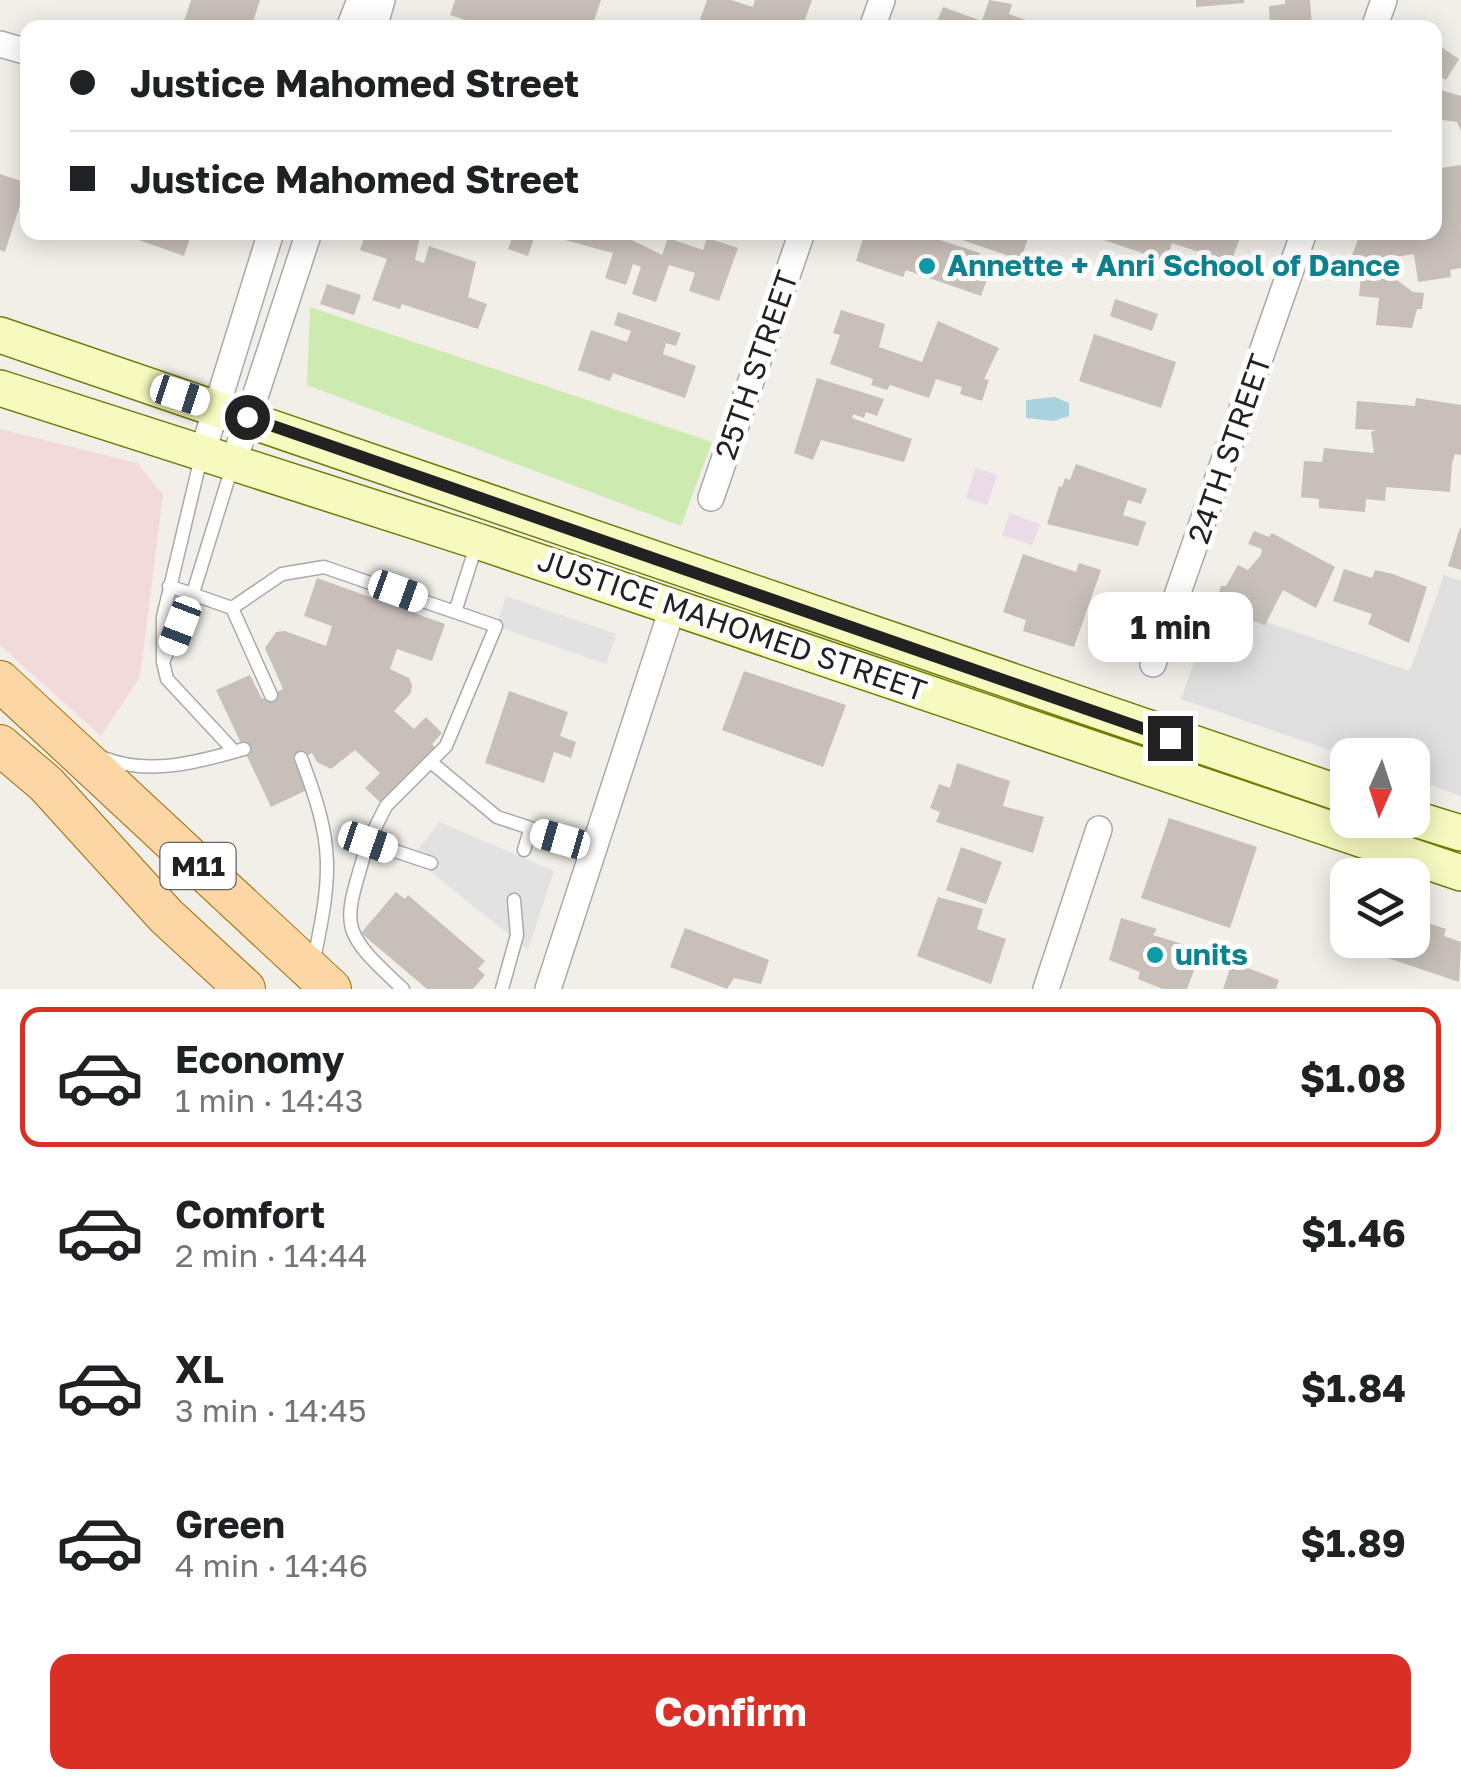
<!DOCTYPE html>
<html lang="en">
<head>
<meta charset="utf-8">
<style>
  :root { --surface:#fff; --page:#f6f6f6; --text:#202124; --muted:#757577; --line:#e0e0e0; --accent:#d93025 }
  body { margin:0; font-family:"Golos Text",sans-serif; background:var(--page); color:var(--text); height:100vh; display:flex; flex-direction:column; font-size:38px; white-space:nowrap }
  * { box-sizing:border-box; margin:0 }
  p { font-size:32px; color:var(--muted) }
  .icon { flex:none; width:55px; height:55px; fill:none; stroke:currentColor; stroke-width:2; stroke-linecap:round; stroke-linejoin:round }
  .map { position:relative; height:989px; overflow:hidden }
  .details { display:flex; flex-direction:column; background:var(--surface); flex:1 }
  .details>* { flex:none }
  .guide { position:absolute; left:20px; top:20px; width:1422px; height:220px; border-radius:20px; box-shadow:0 5px 25px #0003; display:grid; align-content:center; height:220px; padding:0 50px; background:var(--surface) }
  .needle { width:65px; rotate:183deg }
  .fabs { position:absolute; left:1330px; top:738px; display:grid; gap:20px }
  .fabs a { display:grid; place-items:center; width:100px; height:100px; border-radius:20px; background:var(--surface); box-shadow:0 5px 25px #0003; font-size:50px }
  .end { position:absolute; width:45px; height:45px; margin:-22px; border:12px solid #222; background:#fff; box-shadow:0 0 0 5px #fff }
  .from { border-radius:50% }
  .bubble { position:absolute; height:70px; border-radius:20px; background:var(--surface); box-shadow:0 5px 25px #0003; font-size:32px; font-weight:700; line-height:70px; text-align:center }
  .car { position:absolute; width:30px; height:60px; margin:-30px -15px; border-radius:12px; box-shadow:0 0 8px 2px #0007; background:linear-gradient(#fff 24%,#345 0 40%,#fff 0 76%,#345 0 86%,#fff 0) }
  .guide b { display:flex; align-items:center; gap:35px; height:95px; font-size:38px }
  .guide b+b { border-top:2px solid var(--line) }
  .guide i { width:25px; height:25px; background:var(--text) }
  ul { padding:18px 0 0; list-style:none }
  li { display:flex; align-items:center; gap:30px; height:140px; margin:0 20px 15px; padding:0 30px; border:5px solid transparent; border-radius:20px }
  li div { flex:1 }
  li b { display:block; font-size:38px }
  li em { font-style:normal; font-weight:700 }
  li.selected { border-color:var(--accent) }
  li>.icon { width:90px; height:90px; stroke-width:1.5 }
  .button { display:flex; gap:20px; margin-top:auto; padding:20px 50px }
  .button a { flex:1; height:115px; border-radius:20px; background:var(--accent); color:#fff; font-size:40px; font-weight:700; line-height:115px; text-align:center }
  .map>svg:first-child { display:block }
  .residential { fill:#e0dfdf }
  .commercial { fill:#f2dad9 }
  .industrial { fill:#ebdbe8 }
  .grass { fill:#cdebb0 }
  .parking { fill:#e2e2e2 }
  .water { fill:#aad3df }
  .building { fill:#c7bfb8 }
  .lines { fill:none; stroke-linecap:round; stroke-linejoin:round }
  .service-casing { stroke:#a9a9a9; stroke-width:15 }
  .minor-casing { stroke:#a9a9a9; stroke-width:28 }
  .secondary-casing { stroke:#707d05; stroke-width:38 }
  .primary-casing { stroke:#a06b00; stroke-width:42 }
  .service { stroke:#fff; stroke-width:12 }
  .minor { stroke:#fff; stroke-width:25 }
  .secondary { stroke:#f7fabf; stroke-width:35 }
  .primary { stroke:#fcd6a4; stroke-width:40 }
  .route { stroke:#222; stroke-width:12 }
  .culture-dot { fill:#0f9aa8; stroke:#fff; stroke-width:4 }
  .labels { text-anchor:middle; stroke-width:10; stroke-linejoin:round; paint-order:stroke }
  .shield { fill:#fff; stroke:#646464; stroke-width:2.5 }
  .shield-label { font-size:28px; font-weight:bold; fill:#222 }
  .culture-label { font-size:30px; font-weight:bold; fill:#0d838f; stroke:#fff; text-anchor:start }
  .street-label { font-size:30px; fill:#222; stroke:#fff }
</style>
</head>
<body>
<div class="map">
<svg width="1461" height="989" viewBox="0 0 1461 989">
  <rect width="100%" height="100%" fill="#f2efe9"/>
  <!-- residential -->
  <path class="residential" d="M1444,575L1461,581V796L1413,779L1412,755L1347,756L1181,699L1214,604L1410,671Z"/>
  <!-- commercial -->
  <path class="commercial" d="M0,429L137,463L163,494L140,677L101,736L0,645Z"/>
  <!-- industrial -->
  <path class="industrial" d="M975,468L997,475L987,505L966,498Z
    M1010,513L1040,524L1032,545L1002,535Z"/>
  <!-- grass -->
  <path class="grass" d="M310,307L712,442L681,526L307,385Z"/>
  <!-- parking -->
  <path class="parking" d="M506,596L616,634L606,664L496,626Z
    M440,822L554,871L528,950L412,857Z"/>
  <!-- water -->
  <path class="water" d="M1055,397L1069,403V416L1054,421L1026,418V400Z"/>
  <!-- building -->
  <path class="building" d="M191,0H260L251,28H182Z
    M455,0H601L592,27L582,28H489L450,15Z
    M707,0H731L753,7L755,0H812L802,28H697Z
    M989,0L1012,4L1009,14L1047,28H934L943,7L982,21Z
    M1196,0H1244V3L1196,7Z
    M1285,0H1310L1312,28H1270L1269,6L1285,4Z
    M1435,43L1459,59L1446,80L1435,73Z
    M1435,88L1461,96V131L1457,122L1435,119Z
    M1461,165V268L1450,270L1451,277L1418,282L1414,254L1394,257L1393,277L1413,292L1424,293L1422,309H1417L1412,328L1376,325L1379,298L1359,296L1361,276L1349,263L1361,232H1435V169Z
    M0,174L27,183L5,252L0,250Z
    M116,232H192L184,256Z
    M366,232H421L415,260L424,263L429,246L476,262L468,297L487,304L478,329L402,304L400,309L372,300L387,259L360,250Z
    M514,232H536L528,256L508,249Z
    M564,232H616L613,239L618,240L620,234L662,255L668,238L703,250L707,238L738,248L719,301L689,291L695,273L669,265L656,302L632,294L641,267L633,264L626,285L605,278L613,253L561,239Z
    M865,232H932L931,237L980,253L977,263L991,268L981,296L906,270L903,277L856,261Z
    M955,232H1012L1028,238L1021,260L953,237Z
    M1242,232L1228,271L1214,267L1217,258L1172,243L1166,261L1083,233Z
    M327,284L361,295L354,315L320,304Z
    M1115,299L1158,314L1152,331L1110,316Z
    M841,310L885,324L879,347L922,362L938,321L999,348L984,379L989,380L982,401L960,394L962,387L936,379L929,398L890,385L887,390L871,385L873,379L830,364L840,335L833,333Z
    M618,312L681,333L676,346L666,343L663,354L696,366L685,398L613,373L610,381L578,370L591,330L627,342L631,331L614,325Z
    M1094,334L1176,362L1161,408L1079,381Z
    M817,378L884,399L877,416L866,412L864,418L853,414L852,418L912,439L904,462L821,440L813,460L794,453Z
    M1416,398L1461,405V455L1455,454L1452,463L1450,492L1386,487L1385,501L1366,499L1365,512L1319,508V499L1301,497L1304,461L1322,462L1324,448L1374,453L1371,432L1376,430L1355,429L1357,401L1415,406Z
    M1076,464L1147,489L1141,504L1128,500L1123,515L1146,522L1138,546L1047,524L1059,486L1062,487L1065,478L1070,480Z
    M1460,528H1461V570L1448,566Z
    M1254,531L1269,537L1272,533L1335,567L1316,608L1283,590L1265,625L1213,609L1221,586H1226L1238,565L1248,570L1261,555L1262,549L1248,544Z
    M1023,554L1076,572L1079,563L1101,570L1074,647L1023,631L1026,620L1003,612Z
    M1344,569L1372,578L1375,570L1393,574L1427,587L1409,643L1368,624L1372,614L1333,601Z
    M317,578L445,624L432,661L397,649L390,669L409,678L412,685L411,693L394,711L414,729L426,717L442,733L432,744L437,749L382,804L365,788L380,773L355,750L331,769L317,762L312,753L294,761L307,790L271,807L216,690L250,675L262,699L283,689L265,648L276,632L285,631L326,646L332,626L304,616Z
    M744,671L846,705L823,767L722,730Z
    M509,691L568,712L560,736L576,742L571,758L554,752L544,783L485,763Z
    M957,763L1010,781L1003,806L1044,817L1033,853L936,822L940,812L930,808L939,784L950,788Z
    M1169,818L1257,847L1230,928L1141,898Z
    M961,847L1002,862L986,904L946,890Z
    M396,892L405,899L408,895L485,961L478,969L485,975L473,989H427L361,933Z
    M938,897L983,909L977,929L1006,939L991,984L917,956Z
    M1121,918L1157,929L1153,935L1202,950L1187,989H1163L1138,979L1140,972L1109,960Z
    M1416,919L1446,929L1444,936L1461,942L1459,982L1367,951L1371,940H1412Z
    M685,928L769,960L761,984L734,978L727,989L670,967Z
    M1232,962L1279,980L1276,989H1223Z"/>
  <g class="lines">
    <!-- service casing -->
    <g class="service-casing">
      <path id="service" d="M202,453L163,617V662L167,679L234,751
        M169,586L232,608L271,695
        M232,608L282,574L324,567L455,612
        M163,662L193,593L232,467
        M104,758C149,776 199,762 244,749
        M301,758C335,846 332,873 313,964
        M432,763L497,817L591,848
        M368,842C343,928 336,927 403,989
        M524,850L530,830
        M431,863L368,842L386,806L446,746L496,626L455,612L477,543
        M502,989L517,935L514,900"/>
    </g>
    <!-- minor casing -->
    <g class="minor-casing">
      <path id="minor" d="M349,28L360,0
        M374,28L382,0
        M872,28L882,0
        M1374,28L1384,0
        M0,44L28,52
        M203,451L271,232
        M234,461L309,232
        M711,498L802,232
        M1153,664L1304,232
        M548,989L673,606
        M1046,989L1099,829"/>
    </g>
    <!-- secondary casing -->
    <g class="secondary-casing">
      <path id="secondary" d="M0,335L1348,796
        M0,388L477,541L1461,873
        M1412,818L1461,833"/>
    </g>
    <!-- primary casing -->
    <g class="primary-casing">
      <path id="primary" d="M0,681L331,989
        M0,745L46,784L166,916L245,989"/>
    </g>
    <!-- service -->
    <use href="#service" class="service"/>
    <!-- minor -->
    <use href="#minor" class="minor"/>
    <!-- secondary -->
    <use href="#secondary" class="secondary"/>
    <!-- primary -->
    <use href="#primary" class="primary"/>
  </g>
  <g class="lines">
    <!-- route -->
    <path class="route" d="M247,417L1170,738"/>
  </g>
  <!-- markers -->
  <g class="culture-dot">
    <circle cx="927" cy="266" r="10"/>
    <circle cx="1155" cy="955" r="10"/>
  </g>
  <g class="labels">
    <!-- shield labels -->
    <rect class="shield" x="160.5" y="843" width="75" height="46" rx="8"/>
    <g class="shield-label">
      <text x="198" y="876">M11</text>
    </g>
    <!-- culture labels -->
    <g class="culture-label">
      <text x="947" y="276">Annette + Anri School of Dance</text>
      <text x="1175" y="965">units</text>
    </g>
    <!-- street labels -->
    <g class="street-label">
      <text transform="translate(757 365) rotate(-71)" y="10">25TH STREET</text>
      <text transform="translate(1230 449) rotate(-71)" y="10">24TH STREET</text>
      <text transform="translate(732 626) rotate(19)" y="10">JUSTICE MAHOMED STREET</text>
    </g>
  </g>
</svg>
<div class="fabs">
<a><svg class="needle" viewBox="-14 -14 28 28"><path d="M0-13l5 13h-10z" fill="#e53935"/><path d="M0 13l5-13h-10z" fill="#757577"/></svg></a>
<a><svg class="icon" aria-label="layers" viewBox="0 0 24 24"><path d="M12 4l9 5-9 5-9-5zM3 14l9 5 9-5"/></svg></a>
</div>
<i class="end from" style="left:247px;top:417px"></i>
<i class="end" style="left:1170px;top:738px"></i>
<div class="bubble" style="left:1088px;top:592px;width:165px">1 min</div>
<i class="car" style="left:180px;top:395px;rotate:108deg"></i>
<i class="car" style="left:398px;top:591px;rotate:110deg"></i>
<i class="car" style="left:180px;top:626px;rotate:201deg"></i>
<i class="car" style="left:560px;top:839px;rotate:286deg"></i>
<i class="car" style="left:368px;top:842px;rotate:109deg"></i>
<div class="guide">
<b><i class="from"></i>Justice Mahomed Street</b>
<b><i></i>Justice Mahomed Street</b>
</div>
</div>
<section class="details">
<ul>
<li class="selected"><svg class="icon" aria-label="car" viewBox="0 0 24 24"><path d="M5 17H2v-5l4-1 3-4h7l3 4 3 1v5h-3M9 17h6M6 11h13"/><circle cx="7" cy="17" r="2"/><circle cx="17" cy="17" r="2"/></svg><div><b>Economy</b><p>1 min · 14:43</p></div><em>$1.08</em></li>
<li><svg class="icon" aria-label="car" viewBox="0 0 24 24"><path d="M5 17H2v-5l4-1 3-4h7l3 4 3 1v5h-3M9 17h6M6 11h13"/><circle cx="7" cy="17" r="2"/><circle cx="17" cy="17" r="2"/></svg><div><b>Comfort</b><p>2 min · 14:44</p></div><em>$1.46</em></li>
<li><svg class="icon" aria-label="car" viewBox="0 0 24 24"><path d="M5 17H2v-5l4-1 3-4h7l3 4 3 1v5h-3M9 17h6M6 11h13"/><circle cx="7" cy="17" r="2"/><circle cx="17" cy="17" r="2"/></svg><div><b>XL</b><p>3 min · 14:45</p></div><em>$1.84</em></li>
<li><svg class="icon" aria-label="car" viewBox="0 0 24 24"><path d="M5 17H2v-5l4-1 3-4h7l3 4 3 1v5h-3M9 17h6M6 11h13"/><circle cx="7" cy="17" r="2"/><circle cx="17" cy="17" r="2"/></svg><div><b>Green</b><p>4 min · 14:46</p></div><em>$1.89</em></li>
</ul>
<div class="button"><a>Confirm</a></div>
</section>
</body>
</html>
